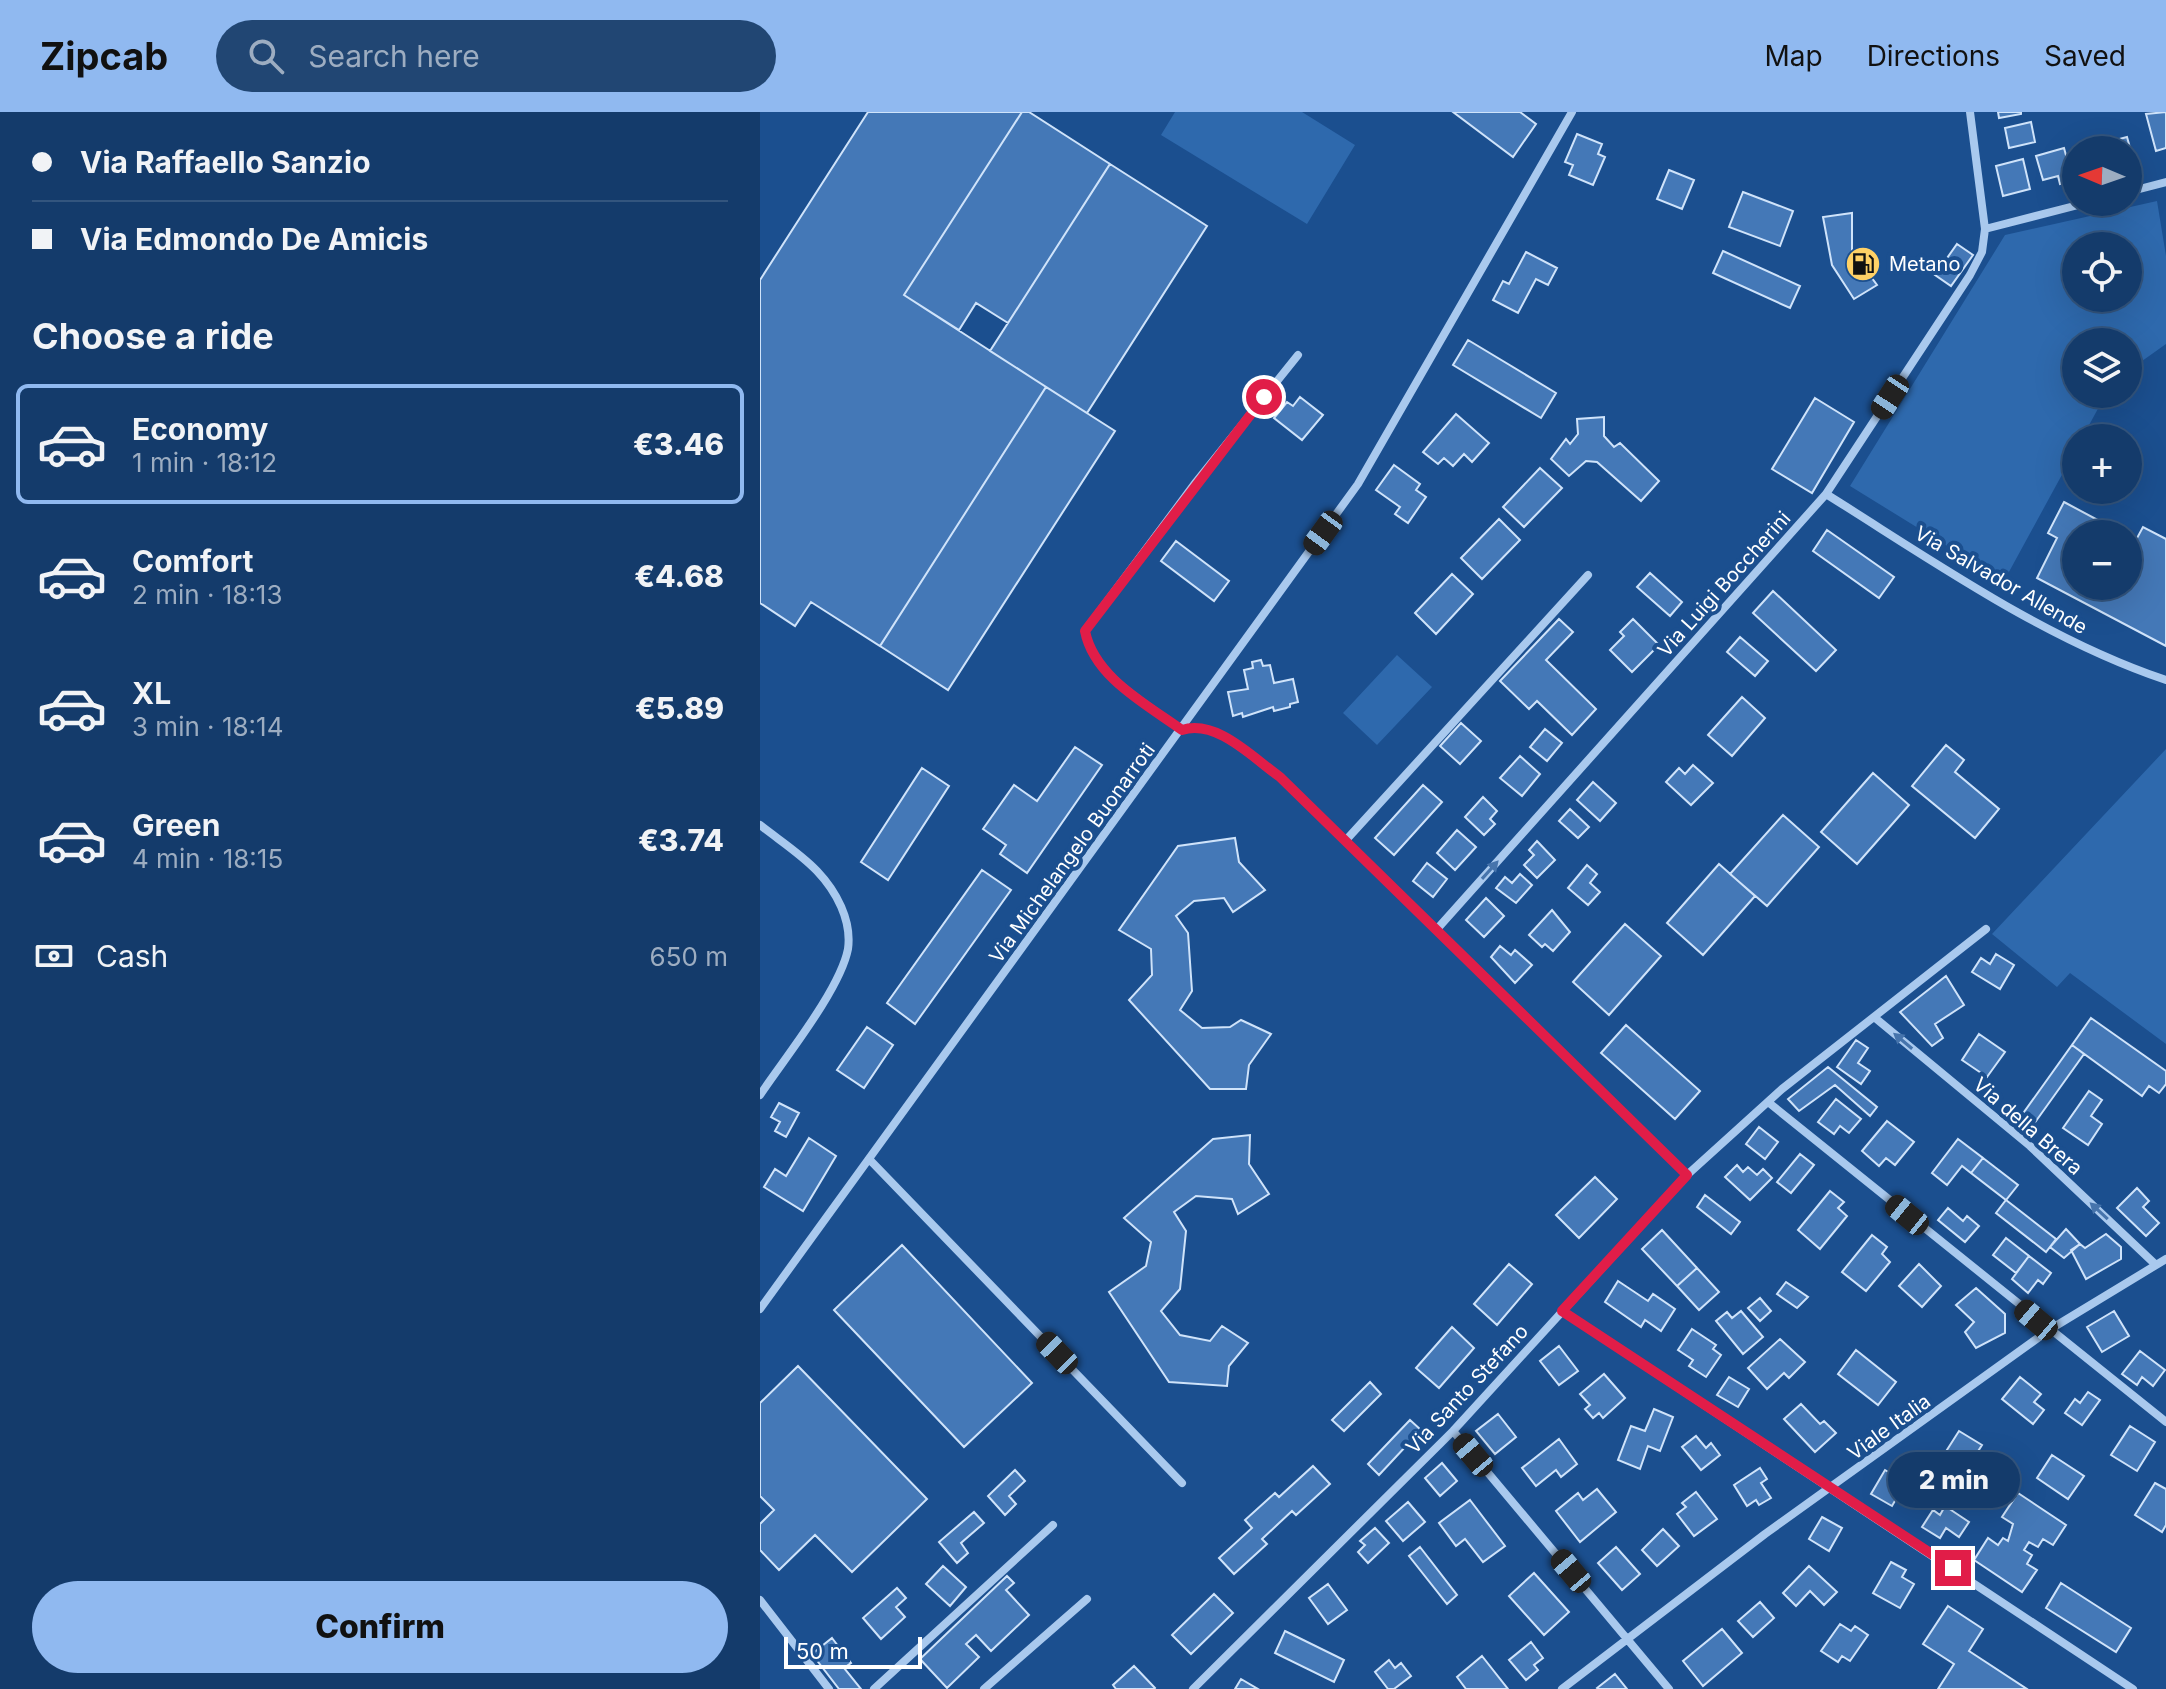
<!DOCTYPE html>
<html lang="en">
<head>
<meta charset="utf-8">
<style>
  :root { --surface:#143b6b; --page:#214673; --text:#f1f3f6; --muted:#9dadc1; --line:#33557e; --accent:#90b9f0 }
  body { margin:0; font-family:Inter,sans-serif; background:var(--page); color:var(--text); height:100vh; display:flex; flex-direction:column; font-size:30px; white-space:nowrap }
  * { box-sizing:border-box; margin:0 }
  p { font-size:26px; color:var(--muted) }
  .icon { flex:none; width:44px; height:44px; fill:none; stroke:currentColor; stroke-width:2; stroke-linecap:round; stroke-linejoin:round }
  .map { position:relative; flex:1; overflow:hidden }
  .details { display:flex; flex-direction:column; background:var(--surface); width:760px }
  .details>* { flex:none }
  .banner { display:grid; align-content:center; height:176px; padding:0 32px; background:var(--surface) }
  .needle { width:52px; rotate:272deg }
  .buttons { position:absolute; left:1302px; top:24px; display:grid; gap:16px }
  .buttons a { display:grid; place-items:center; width:80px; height:80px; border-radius:50%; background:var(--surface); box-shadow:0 8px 32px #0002,0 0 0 2px var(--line); font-size:40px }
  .scale { position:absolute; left:24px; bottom:20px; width:138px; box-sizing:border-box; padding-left:8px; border:4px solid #fff; border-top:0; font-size:22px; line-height:28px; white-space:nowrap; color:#fff; -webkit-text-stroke:6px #1b4f8f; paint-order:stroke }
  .end { position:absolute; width:36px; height:36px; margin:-18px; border:10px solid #e11d48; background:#fff; box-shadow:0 0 0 4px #fff }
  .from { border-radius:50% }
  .bubble { position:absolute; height:56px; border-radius:28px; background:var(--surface); box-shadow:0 8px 32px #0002,0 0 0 2px var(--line); font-size:26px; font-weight:800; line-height:56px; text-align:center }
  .car { position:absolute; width:24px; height:48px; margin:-24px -12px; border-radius:10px; box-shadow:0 0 6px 2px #0007; background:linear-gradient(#222 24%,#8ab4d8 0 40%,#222 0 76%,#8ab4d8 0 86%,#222 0) }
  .banner b { display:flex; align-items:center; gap:28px; height:76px; font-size:30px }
  .banner b+b { border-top:2px solid var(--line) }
  .banner i { width:20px; height:20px; background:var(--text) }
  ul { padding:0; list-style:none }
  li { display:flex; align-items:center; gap:24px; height:120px; margin:0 16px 12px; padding:0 16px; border:4px solid transparent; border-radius:12px }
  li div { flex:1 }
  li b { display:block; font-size:30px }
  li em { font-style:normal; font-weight:800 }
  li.active { border-color:var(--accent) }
  li>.icon { width:72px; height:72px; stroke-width:1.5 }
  h2 { padding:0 32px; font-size:36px; line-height:96px }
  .pay { display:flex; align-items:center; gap:20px; height:88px; padding:0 32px; font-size:30px }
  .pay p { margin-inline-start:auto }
  .primary-button { display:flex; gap:16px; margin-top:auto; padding:16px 32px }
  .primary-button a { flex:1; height:92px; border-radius:48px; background:var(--accent); color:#111; font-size:32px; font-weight:800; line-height:92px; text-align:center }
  header { display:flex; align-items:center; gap:48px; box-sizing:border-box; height:112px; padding:0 40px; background:var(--accent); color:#111 }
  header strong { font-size:38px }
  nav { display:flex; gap:44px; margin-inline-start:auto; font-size:28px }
  .search { width:560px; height:72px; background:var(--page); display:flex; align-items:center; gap:20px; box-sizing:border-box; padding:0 28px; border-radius:44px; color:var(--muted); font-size:30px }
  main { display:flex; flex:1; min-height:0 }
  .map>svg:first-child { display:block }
  .green { fill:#2e69ad; fill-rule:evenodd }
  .building { fill:#4478b7; stroke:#cfe3fa; stroke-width:2 }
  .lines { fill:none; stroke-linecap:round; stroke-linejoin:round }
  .minor { stroke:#a9c9ee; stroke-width:8 }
  .oneway { fill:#4674ac }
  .route { stroke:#e11d48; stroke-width:10 }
  .labels { text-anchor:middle; stroke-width:8; stroke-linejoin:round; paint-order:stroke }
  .poi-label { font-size:20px; fill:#fff; stroke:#1b4f8f; text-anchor:start }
  .street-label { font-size:20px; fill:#fff; stroke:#1b4f8f }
</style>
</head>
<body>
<header>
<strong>Zipcab</strong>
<div class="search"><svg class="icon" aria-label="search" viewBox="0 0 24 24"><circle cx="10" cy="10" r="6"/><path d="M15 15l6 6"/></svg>Search here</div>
<nav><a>Map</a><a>Directions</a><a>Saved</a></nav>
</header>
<main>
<section class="details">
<div class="banner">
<b><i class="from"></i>Via Raffaello Sanzio</b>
<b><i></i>Via Edmondo De Amicis</b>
</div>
<h2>Choose a ride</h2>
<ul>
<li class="active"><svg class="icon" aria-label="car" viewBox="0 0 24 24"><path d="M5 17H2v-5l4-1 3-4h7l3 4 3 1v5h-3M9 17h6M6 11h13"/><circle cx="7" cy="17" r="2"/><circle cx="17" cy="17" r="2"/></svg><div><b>Economy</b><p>1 min · 18:12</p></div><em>€3.46</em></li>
<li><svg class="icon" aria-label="car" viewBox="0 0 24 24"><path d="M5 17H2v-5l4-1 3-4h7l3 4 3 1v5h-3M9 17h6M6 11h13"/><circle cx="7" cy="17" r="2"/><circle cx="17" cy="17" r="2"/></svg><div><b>Comfort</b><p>2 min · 18:13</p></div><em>€4.68</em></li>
<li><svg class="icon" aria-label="car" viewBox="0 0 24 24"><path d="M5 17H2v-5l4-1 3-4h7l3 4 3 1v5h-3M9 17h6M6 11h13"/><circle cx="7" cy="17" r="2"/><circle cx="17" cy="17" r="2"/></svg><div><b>XL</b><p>3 min · 18:14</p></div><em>€5.89</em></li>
<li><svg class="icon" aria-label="car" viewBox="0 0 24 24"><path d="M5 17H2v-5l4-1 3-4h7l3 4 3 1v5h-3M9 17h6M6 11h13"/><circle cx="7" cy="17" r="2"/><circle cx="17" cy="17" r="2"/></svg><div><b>Green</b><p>4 min · 18:15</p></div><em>€3.74</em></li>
</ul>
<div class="pay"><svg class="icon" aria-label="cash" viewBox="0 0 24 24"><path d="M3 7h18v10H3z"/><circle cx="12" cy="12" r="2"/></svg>Cash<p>650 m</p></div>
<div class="primary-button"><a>Confirm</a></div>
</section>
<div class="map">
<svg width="1406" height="1577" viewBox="0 0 1406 1577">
  <rect width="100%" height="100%" fill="#1b4f8f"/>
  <!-- green -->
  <path class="green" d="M415,0H542L595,33L547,112L401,23Z
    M1397,89L1406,144V232L1368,259V230H1316V282H1346L1322,326H1316V337L1244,469L1090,374L1245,123ZM1316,134H1368V186H1316Z
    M637,543L672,575L617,633L583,601Z
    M1406,637V932L1310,861L1297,875L1232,822Z"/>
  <!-- building -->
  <path class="building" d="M108,0H262L144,183L286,275L120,534L51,490L35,514L0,491V168Z
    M262,0H269L350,52L248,211L216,191L199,218L144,183Z
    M693,0H760L776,12L753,45Z
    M1238,0H1261V2L1239,6Z
    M1406,0V36L1396,39L1386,2Z
    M1271,10L1275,30L1249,36L1245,16Z
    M817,22L842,32L838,42L845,45L833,73L809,63L813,53L805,50Z
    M1367,25L1374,50L1368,51V38H1318Z
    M1304,36L1313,69L1300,72L1298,64L1283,68L1276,44Z
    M1263,47L1270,77L1243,84L1236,54Z
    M350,52L447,114L327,301L230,239Z
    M909,58L934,68L922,97L897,87Z
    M983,80L1033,99L1020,134L969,115Z
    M1092,101V139L1117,173L1094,187L1072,153L1063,105Z
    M1197,132L1213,143L1191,174L1175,163Z
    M963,139L1040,174L1030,196L953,161Z
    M766,140L797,156L788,173L776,167L758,201L733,188L743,169L749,172Z
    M708,228L796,281L781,306L693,253Z
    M286,275L355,319L188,578L120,534Z
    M540,285L563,303L542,328L514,306L527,290L533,294Z
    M1055,286L1094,310L1052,381L1012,357Z
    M696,302L729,331L712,350L704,342L693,354L684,346L678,352L663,340Z
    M844,305V324L854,335L860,331L899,369L881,389L837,350L826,349L809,364L791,347L806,327L810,332L818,322L817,307Z
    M634,353L660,372L656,378L666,385L648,411L635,402L640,395L616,378Z
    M780,356L802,376L764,415L743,395Z
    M1304,390L1364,422H1316V474H1368V424L1376,428L1383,415L1406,427V534L1277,466L1297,426L1288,421Z
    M739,407L760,428L722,467L701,446Z
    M1067,418L1134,465L1119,486L1053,439Z
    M416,429L469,469L454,489L401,449Z
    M890,461L922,490L910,504L877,475Z
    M692,462L713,482L676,522L655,501Z
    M1013,479L1076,538L1056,559L993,501Z
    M799,507L813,520L786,548L836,597L812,623L777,589L769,597L740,569Z
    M873,507L899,533L872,560L850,538L864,524L860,520Z
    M980,525L1008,549L995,564L967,540Z
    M501,548L503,554L510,553L514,571L533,567L538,590L530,592V595L514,599L513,595L483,605L482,601L473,604L468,580L488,577L484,558L493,556L492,550Z
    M982,585L1005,606L972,644L948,623Z
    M701,611L721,629L700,652L680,634Z
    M785,617L802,631L787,649L770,635Z
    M1186,633L1204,648L1195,660L1239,697L1215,726L1152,674Z
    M315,635L342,653L267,761L240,742L246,733L223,717L254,673L277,689Z
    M760,644L780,662L762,684L740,666Z
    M933,653L953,671L931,693L906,670L919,656L925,662Z
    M162,656L189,674L128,768L101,750Z
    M1113,661L1149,693L1097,752L1061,720Z
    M833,670L856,691L840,709L817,688Z
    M663,673L682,690L634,743L615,726Z
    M723,685L737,699L730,707L735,712L724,723L705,705Z
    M810,697L829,715L818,726L799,709Z
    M1023,703L1059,735L1007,794L970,762Z
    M697,718L716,735L695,758L677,741Z
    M475,726L479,750L505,778L473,800L464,786L434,789L416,804L428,821L432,879L420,898L442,916L470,915L481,908L511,922L489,953L486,977H450L369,888L392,863L391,837L359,818L418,734Z
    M777,729L795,748L777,766L764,753L774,743L769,738Z
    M667,751L687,767L673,785L653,769Z
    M959,752L995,784L943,843L907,811Z
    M827,753L837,762L830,771L840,780L828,793L808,776Z
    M222,758L251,778L155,912L127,891Z
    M760,762L772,773L756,791L736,776L745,765L752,771Z
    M726,786L744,804L724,825L706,808Z
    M792,798L810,820L793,839L785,832L782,835L769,823Z
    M865,812L901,844L849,903L813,870Z
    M740,834L751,843L755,838L772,853L755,871L731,845Z
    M1236,842L1254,853L1240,877L1212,860L1221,846L1230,852Z
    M1186,864L1204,893L1175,912L1183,926L1172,934L1140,900Z
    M1331,906L1406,959V972L1399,981L1389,974L1382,984L1312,933Z
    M866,913L940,979L915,1007L841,941Z
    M107,915L133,933L104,976L77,958Z
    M1219,922L1245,940L1227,965L1202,948Z
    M1096,928L1108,936L1098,951L1110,959L1101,972L1077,955Z
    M1312,933L1324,942L1271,1016L1259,1007Z
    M1068,955L1117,995L1110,1004L1075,973L1039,999L1028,987Z
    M1329,979L1342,988L1331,1004L1342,1012L1328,1033L1303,1016Z
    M1076,987L1101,1007L1089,1021L1080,1014L1074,1022L1058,1010Z
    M19,991L39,1001L26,1025L15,1019L20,1010L11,1005Z
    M1127,1009L1154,1030L1135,1053L1126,1046L1119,1054L1102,1039Z
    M999,1015L1018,1030L1005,1047L986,1032Z
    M490,1023L489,1052L509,1082L478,1102L472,1087L436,1084L414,1100L426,1119L420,1177L401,1199L420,1223L450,1229L462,1214L488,1231L469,1254L467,1274L409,1270L349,1180L386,1154L391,1130L364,1106L453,1027Z
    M49,1026L76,1044L43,1099L4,1075L15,1057L26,1064Z
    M1198,1027L1223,1046L1211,1061L1202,1054L1187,1073L1172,1061Z
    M1040,1042L1054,1053L1031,1081L1017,1070Z
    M1223,1046L1258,1073L1246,1088L1211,1061Z
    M977,1053L983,1060L988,1055L997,1063L1003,1057L1012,1066L990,1088L965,1065Z
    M835,1065L857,1087L819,1126L796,1103Z
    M1377,1076L1389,1089L1383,1095L1399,1111L1386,1124L1357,1096Z
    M1070,1079L1084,1090L1078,1096L1087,1104L1060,1137L1038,1118Z
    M945,1083L980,1110L971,1122L937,1095Z
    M1246,1088L1296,1127L1286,1140L1236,1101Z
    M1188,1096L1203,1109L1207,1104L1219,1114L1205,1130L1178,1108Z
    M1306,1117L1320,1132L1304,1146L1290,1135Z
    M902,1118L937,1156L917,1174L882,1137Z
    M1346,1122L1361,1135V1147L1326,1167L1311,1138L1320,1132L1325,1136Z
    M1112,1123L1127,1135L1122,1142L1130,1150L1106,1179L1082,1160Z
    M1246,1126L1269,1144L1256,1161L1233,1143Z
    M142,1133L272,1271L204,1335L74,1198Z
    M1269,1144L1291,1161L1283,1172L1278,1168L1268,1181L1252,1167Z
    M749,1152L772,1172L737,1213L714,1192Z
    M1159,1152L1181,1174L1162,1195L1139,1174Z
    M937,1156L959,1180L939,1198L917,1174Z
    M858,1169L888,1189L893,1182L915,1197L901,1219L885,1208L881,1215L845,1190Z
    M1026,1170L1048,1185L1037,1196L1017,1182Z
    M1216,1176L1245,1202V1221L1216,1236L1205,1220L1214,1210L1196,1193Z
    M1000,1186L1011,1199L1000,1209L988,1196Z
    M981,1199L1003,1225L983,1242L956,1209L967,1200L972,1206Z
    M1354,1199L1369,1224L1342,1240L1327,1215Z
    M692,1215L714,1236L679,1276L656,1256Z
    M932,1217L956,1233L953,1237L961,1243L946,1265L929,1254L933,1248L918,1238Z
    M1020,1227L1045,1250L1029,1266L1024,1261L1007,1277L988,1256Z
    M799,1234L818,1259L799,1273L780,1249Z
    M1096,1238L1136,1270L1118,1293L1078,1262Z
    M1380,1239L1405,1258L1393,1274L1382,1265L1377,1273L1362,1262Z
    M38,1254L167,1387L92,1460L55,1423L19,1458L0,1438V1412L14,1398L0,1384V1291Z
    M844,1262L865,1286L843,1306L839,1301L833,1306L825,1297L830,1293L820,1282Z
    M969,1265L989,1277L978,1295L957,1283Z
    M1260,1265L1281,1282L1274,1290L1284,1298L1273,1312L1242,1287Z
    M610,1270L621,1282L584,1319L572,1308Z
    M1328,1280L1340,1288L1322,1313L1305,1301L1315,1287L1320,1291Z
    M1041,1292L1060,1312L1064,1309L1076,1321L1055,1340L1024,1307Z
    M894,1297L913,1305L900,1339L888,1334L880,1357L858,1348L871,1314L885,1319Z
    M738,1302L756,1325L735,1342L716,1319Z
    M650,1308L661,1318L619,1363L608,1352Z
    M1370,1314L1395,1330L1377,1359L1351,1343Z
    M1199,1319L1222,1333L1206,1358L1198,1353L1192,1361L1178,1352Z
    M936,1324L946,1336L951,1331L960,1343L941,1358L922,1335Z
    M799,1327L817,1352L801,1365L796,1358L776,1374L762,1356Z
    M1292,1343L1324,1364L1308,1387L1277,1366Z
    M682,1351L697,1369L680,1384L665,1366Z
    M553,1354L570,1372L536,1403L532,1399L502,1427L507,1432L474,1462L459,1446L492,1416L485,1408L515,1381L519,1385Z
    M1000,1356L1007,1367L1001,1371L1011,1386L999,1393L996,1388L987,1394L974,1373Z
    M1143,1356L1151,1361L1132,1394L1111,1382L1125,1358L1137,1365Z
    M255,1358L265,1369L249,1384L256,1392L245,1403L228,1384Z
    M1395,1371L1406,1377V1413L1402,1420L1375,1403Z
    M837,1377L856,1400L820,1430L796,1399L818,1381L823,1388Z
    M936,1380L957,1407L934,1424L917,1402L926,1395L922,1391Z
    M1258,1381L1306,1413L1293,1433L1283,1427L1278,1435L1269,1430L1264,1438L1272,1443L1267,1452L1277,1458L1262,1480L1214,1448L1228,1426L1238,1433L1243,1426L1248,1429L1253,1412L1242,1405Z
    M710,1388L745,1434L723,1450L705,1427L696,1434L679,1411Z
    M648,1390L665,1410L643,1429L626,1409Z
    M1185,1394L1209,1410L1199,1425L1186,1416L1180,1426L1162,1415L1173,1398L1180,1403Z
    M214,1400L224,1411L201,1431L208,1441L197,1451L179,1430Z
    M1062,1405L1082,1416L1069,1439L1049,1427Z
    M615,1416L629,1431L608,1451L598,1440L605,1433L600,1429Z
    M903,1417L919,1434L897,1454L882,1438Z
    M660,1435L697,1483L687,1492L649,1444Z
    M856,1435L880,1462L862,1478L838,1451Z
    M1131,1450L1146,1458L1142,1465L1154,1472L1140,1496L1113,1481Z
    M183,1454L206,1475L190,1494L166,1472Z
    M1049,1454L1077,1480L1064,1493L1050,1479L1036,1494L1023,1481Z
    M774,1461L809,1500L784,1523L749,1484Z
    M247,1464L254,1471L246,1478L269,1503L231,1539L216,1523L206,1532L219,1545L187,1576L160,1547Z
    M1301,1471L1371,1516L1356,1540L1286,1496Z
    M568,1472L587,1498L568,1512L549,1486Z
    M137,1476L146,1486L136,1495L145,1505L121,1527L103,1506Z
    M454,1482L473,1501L431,1542L412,1523Z
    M1000,1490L1014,1506L993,1525L978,1509Z
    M1188,1494L1223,1517L1209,1539L1267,1577H1178L1194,1552L1163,1532Z
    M1080,1512L1091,1519L1095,1514L1108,1523L1090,1549L1082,1544L1078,1550L1061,1539Z
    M962,1517L982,1541L943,1574L923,1549Z
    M525,1519L584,1548L574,1570L515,1541Z
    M72,1526L91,1551L84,1556L101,1577H79L52,1542Z
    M771,1530L783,1546L774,1553L778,1558L766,1568L749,1548Z
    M722,1544L748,1577H706L697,1565Z
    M629,1548L635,1556L641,1551L651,1564L634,1577H628L615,1560Z
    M374,1554L395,1576L394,1577H356L353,1573Z
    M855,1562L867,1577H838L837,1576Z
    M481,1567L498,1577H475Z"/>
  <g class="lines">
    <!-- minor -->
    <path class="minor" d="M1368,80L1406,70
      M1225,117L1330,90
      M538,243L436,370L325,519C334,565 387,592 422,618C457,607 492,646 520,665L927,1063
      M1066,382C1175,450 1284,527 1406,568
      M0,713C19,728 41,742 57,759C76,779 92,808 88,837C80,878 24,947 0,983
      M587,727L828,463
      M678,816L1066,382L1210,163L1222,140L1225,117L1210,0
      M1114,905L1270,1034L1396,1153
      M1008,990L1406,1310
      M109,1047L422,1371
      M0,1197L598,372L812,0
      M802,1199L1373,1577
      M693,1319L909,1577
      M0,1488L69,1577
      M114,1577L293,1413
      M224,1577L327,1487
      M433,1577L693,1319L927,1063L1022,977L1226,817
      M802,1577L1005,1422L1289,1218L1406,1147"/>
  </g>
  <!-- one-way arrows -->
  <defs><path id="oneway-solid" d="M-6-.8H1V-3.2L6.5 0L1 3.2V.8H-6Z" transform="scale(2)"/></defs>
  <g class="oneway">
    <use href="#oneway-solid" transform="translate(730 758) rotate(-48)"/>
    <use href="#oneway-solid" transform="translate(1143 929) rotate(-140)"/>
    <use href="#oneway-solid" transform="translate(1339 1099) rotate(-137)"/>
  </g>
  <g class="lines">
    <!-- route -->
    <path class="route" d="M504,285L325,519C334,565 386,592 422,618C457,607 493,646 520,665L927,1063L802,1199L1193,1456"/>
  </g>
  <!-- icons -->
  <defs>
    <g id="fuel-disc" transform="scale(1.8)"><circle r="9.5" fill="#ffd166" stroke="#1b4f8f"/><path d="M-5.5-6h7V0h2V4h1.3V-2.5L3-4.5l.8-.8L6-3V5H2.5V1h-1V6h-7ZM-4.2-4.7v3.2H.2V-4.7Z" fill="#111"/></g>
  </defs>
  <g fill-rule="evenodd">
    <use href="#fuel-disc" x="1103" y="152"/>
  </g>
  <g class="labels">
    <!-- poi labels -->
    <g class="poi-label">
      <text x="1129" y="159">Metano</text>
    </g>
    <!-- street labels -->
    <g class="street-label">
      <text transform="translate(1241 468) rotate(30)" y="7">Via Salvador Allende</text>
      <text transform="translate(964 472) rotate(-48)" y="7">Via Luigi Boccherini</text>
      <text transform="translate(312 741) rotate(-54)" y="7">Via Michelangelo Buonarroti</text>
      <text transform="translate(1268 1014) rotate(41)" y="7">Via della Brera</text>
      <text transform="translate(707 1277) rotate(-47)" y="7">Via Santo Stefano</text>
      <text transform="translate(1129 1315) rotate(-36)" y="7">Viale Italia</text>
    </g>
  </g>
</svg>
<div class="buttons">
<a><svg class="needle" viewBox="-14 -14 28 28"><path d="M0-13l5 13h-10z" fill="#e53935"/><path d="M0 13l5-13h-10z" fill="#9dadc1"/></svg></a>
<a><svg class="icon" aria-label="locate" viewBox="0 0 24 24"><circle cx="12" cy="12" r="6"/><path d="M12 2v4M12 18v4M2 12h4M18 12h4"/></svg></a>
<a><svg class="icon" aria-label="layers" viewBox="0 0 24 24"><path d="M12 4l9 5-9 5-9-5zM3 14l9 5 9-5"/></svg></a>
<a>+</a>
<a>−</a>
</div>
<div class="scale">50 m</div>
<i class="end from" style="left:504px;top:285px"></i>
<i class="end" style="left:1193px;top:1456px"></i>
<div class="bubble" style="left:1128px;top:1340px;width:132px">2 min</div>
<i class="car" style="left:1130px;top:285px;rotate:213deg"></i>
<i class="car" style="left:563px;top:421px;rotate:216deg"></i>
<i class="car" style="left:1147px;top:1103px;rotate:309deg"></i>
<i class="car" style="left:1276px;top:1208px;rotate:310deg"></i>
<i class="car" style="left:297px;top:1241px;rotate:316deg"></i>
<i class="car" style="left:713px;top:1343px;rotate:320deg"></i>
<i class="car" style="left:811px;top:1459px;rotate:320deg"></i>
</div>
</main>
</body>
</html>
